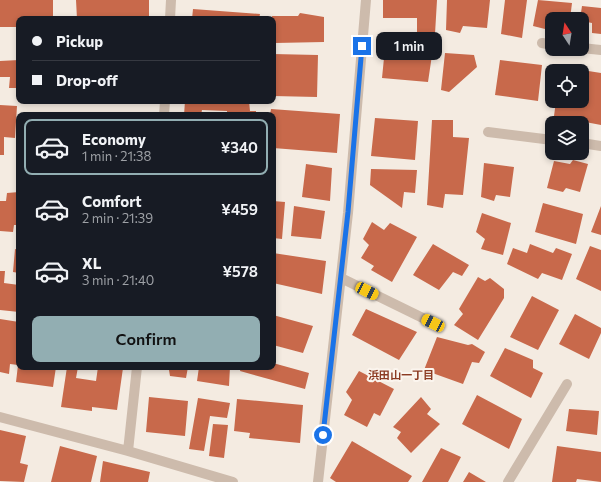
<!DOCTYPE html>
<html lang="en">
<head>
<meta charset="utf-8">
<style>
  :root { --surface:#171b24; --page:#20242c; --text:#f1f3f6; --muted:#9ea1a6; --line:#363941; --accent:#92aeb2 }
  body { margin:0; font-family:Commissioner,"Noto Sans JP",sans-serif; background:var(--page); color:var(--text); height:100vh; display:flex; flex-direction:column; font-size:15px; white-space:nowrap }
  * { box-sizing:border-box; margin:0 }
  p { font-size:13px; color:var(--muted) }
  .icon { flex:none; width:22px; height:22px; fill:none; stroke:currentColor; stroke-width:2; stroke-linecap:round; stroke-linejoin:round }
  .map { position:relative; flex:1; overflow:hidden }
  .panel { position:absolute; left:16px; top:112px; width:260px; height:258px; display:flex; flex-direction:column; background:var(--surface); border-radius:8px; box-shadow:0 2px 6px #0003 }
  .panel>* { flex:none }
  .banner { position:absolute; left:16px; top:16px; width:260px; height:88px; border-radius:8px; box-shadow:0 2px 6px #0003; display:grid; align-content:center; height:88px; padding:0 16px; background:var(--surface) }
  .needle { width:26px; rotate:348deg }
  .tools { position:absolute; left:545px; top:12px; display:grid; gap:8px }
  .tools a { display:grid; place-items:center; width:44px; height:44px; border-radius:8px; background:var(--surface); box-shadow:0 2px 6px #0003; font-size:20px }
  .end { position:absolute; width:18px; height:18px; margin:-9px; border:5px solid #1a73e8; background:#fff; box-shadow:0 0 0 2px #fff }
  .from { border-radius:50% }
  .bubble { position:absolute; height:28px; border-radius:8px; background:var(--surface); box-shadow:0 2px 6px #0003; font-size:13px; font-weight:600; line-height:28px; text-align:center }
  .car { position:absolute; width:12px; height:24px; margin:-12px -6px; border-radius:5px; box-shadow:0 0 3px 1px #0007; background:linear-gradient(#f5c518 24%,#345 0 40%,#f5c518 0 76%,#345 0 86%,#f5c518 0) }
  .banner b { display:flex; align-items:center; gap:14px; height:38px; font-size:15px }
  .banner b+b { border-top:1px solid var(--line) }
  .banner i { width:10px; height:10px; background:var(--text) }
  ul { padding:7px 0 0; list-style:none }
  li { display:flex; align-items:center; gap:12px; height:56px; margin:0 8px 6px; padding:0 8px; border:2px solid transparent; border-radius:8px }
  li div { flex:1 }
  li b { display:block; font-size:15px }
  li em { font-style:normal; font-weight:600 }
  li.on { border-color:var(--accent) }
  li>.icon { width:36px; height:36px; stroke-width:1.5 }
  .primary-button { display:flex; gap:8px; margin-top:auto; padding:8px 16px }
  .primary-button a { flex:1; height:46px; border-radius:8px; background:var(--accent); color:#111; font-size:16px; font-weight:600; line-height:46px; text-align:center }
  .map>svg:first-child { display:block }
  .building { fill:#c8694b }
  .lines { fill:none; stroke-linecap:round; stroke-linejoin:round }
  .service { stroke:#cdbbac; stroke-width:10 }
  .minor { stroke:#cdbbac; stroke-width:10 }
  .route { stroke:#1a73e8; stroke-width:5 }
  .labels { text-anchor:middle; stroke-width:4; stroke-linejoin:round; paint-order:stroke }
  .neighbourhood-label { font-size:11px; font-weight:bold; fill:#8c3b22; stroke:#fbf5ee }
</style>
</head>
<body>
<div class="map">
<svg width="601" height="482" viewBox="0 0 601 482">
  <rect width="100%" height="100%" fill="#f4ebe1"/>
  <!-- building -->
  <path class="building" d="M0,0H53V19H19V27H0Z
    M76,0H149V19H77Z
    M383,0H437L435,34L417,33V18H383Z
    M447,0H490L487,28L463,26L460,33L446,30Z
    M505,0H527L522,38L501,34Z
    M538,0L572,3L570,19H552L549,30L533,26Z
    M582,6L601,8V34L592,33V23L582,21L580,19Z
    M193,9L260,14L259,19H192Z
    M300,13L324,17V42L275,43L272,16H298Z
    M385,48L432,55L428,82L382,78Z
    M445,53L474,55L477,67L449,92L441,90Z
    M273,54L318,55L317,97L273,96Z
    M19,60V88H9L10,77H0V61Z
    M500,60L542,65L538,101L495,95Z
    M561,67L582,70V71H561Z
    M582,70L601,73V125L554,116L556,101H582Z
    M185,101H249L250,111H256V115H227V111L202,110L201,115H184Z
    M0,105L17,106L15,138L4,137V155H0Z
    M271,109L340,114L337,153L273,148V115H270Z
    M375,118L418,121L415,160L371,156Z
    M432,120H453V137L469,138L463,195L445,194L443,208L427,205Z
    M573,160L588,164L580,192L566,188L563,192L547,188L554,161L570,164Z
    M484,163L514,167L510,197L496,195L494,201L481,197Z
    M306,164L332,168L330,201L302,197Z
    M371,169L417,170L415,193L404,192L402,208L370,185Z
    M19,192V225H14L13,232L0,231V201H6L7,193Z
    M273,201L285,202L282,239L273,238Z
    M543,203L583,214L576,244L535,232Z
    M294,206L325,211L321,239L291,236Z
    M601,206V235L591,232Z
    M482,213L511,223L503,255L481,249L485,239L476,232Z
    M372,222L384,230L390,223L417,237L392,282L371,270L374,266L361,258L369,245L363,239Z
    M433,244L469,265L462,276L453,272L439,290L413,275Z
    M530,244L553,253L556,248L572,254L562,280L542,273L538,279L507,264L513,248L527,253Z
    M590,246L601,250V291L576,279Z
    M15,249L19,250V273L13,272Z
    M273,253L326,261L322,294L273,283Z
    M0,271H5L4,283L19,285V312L0,310Z
    M478,277L485,281L490,278L504,289V298L478,340L454,325L463,314L459,309Z
    M532,296L559,310L538,350L510,337Z
    M366,309L417,332L399,360L352,335Z
    M575,314L601,328V333L589,359L559,344Z
    M273,315L313,326L303,353L273,345Z
    M0,319L19,322V367H56L53,387L16,382L18,365L10,364L9,374L0,372Z
    M437,337L468,345L472,344L485,352L479,363L472,362L463,384L424,370Z
    M505,348L533,360V368L543,373L531,398L490,376Z
    M273,363L309,373L305,389L240,371L241,367H273Z
    M67,367H78L76,378L96,381L98,367L123,368L117,410L92,407V411L61,407Z
    M188,367L186,378L170,376L169,370L156,368Z
    M199,367H230L229,386L197,381Z
    M359,371L394,389L380,416L374,413L367,427L344,415L352,400L346,392Z
    M477,395L522,419L509,449L462,424Z
    M149,397L188,401L185,436L146,432Z
    M421,397L431,409L427,414L440,424L411,453L397,438L401,432L393,427Z
    M198,398L230,403L227,418L210,416L204,451L189,449Z
    M237,399L303,405L300,443L249,438L250,433L234,431Z
    M569,409L599,411L597,435L566,431Z
    M213,424L228,425L224,458L209,456Z
    M0,430L26,436L20,463L28,465L24,482L0,481Z
    M352,441L412,476L408,482H336L330,478Z
    M60,446L97,456L91,482H51Z
    M557,446L601,452V482L577,479L576,482H552Z
    M441,448L461,457L448,482H422Z
    M103,461L150,472L148,482H100Z
    M469,472L486,482H463Z"/>
  <g class="lines">
    <!-- service -->
    <path class="service" d="M542,43L552,45
      M582,48L601,50
      M488,132L552,140
      M582,143L601,146
      M341,278L433,323
      M508,482L567,384"/>
    <!-- minor -->
    <path class="minor" d="M170,19L171,0
      M164,115L165,101
      M0,417L128,451L233,482
      M128,451L137,367
      M318,482L348,213L366,0"/>
  </g>
  <g class="lines">
    <!-- route -->
    <path class="route" d="M323,435L348,212L362,46"/>
  </g>
  <g class="labels">
    <!-- neighbourhood labels -->
    <g class="neighbourhood-label">
      <text x="401" y="379">浜田山一丁目</text>
    </g>
  </g>
</svg>
<div class="tools">
<a><svg class="needle" viewBox="-14 -14 28 28"><path d="M0-13l5 13h-10z" fill="#e53935"/><path d="M0 13l5-13h-10z" fill="#9ea1a6"/></svg></a>
<a><svg class="icon" aria-label="locate" viewBox="0 0 24 24"><circle cx="12" cy="12" r="6"/><path d="M12 2v4M12 18v4M2 12h4M18 12h4"/></svg></a>
<a><svg class="icon" aria-label="layers" viewBox="0 0 24 24"><path d="M12 4l9 5-9 5-9-5zM3 14l9 5 9-5"/></svg></a>
</div>
<i class="end from" style="left:323px;top:435px"></i>
<i class="end" style="left:362px;top:46px"></i>
<div class="bubble" style="left:376px;top:32px;width:66px">1 min</div>
<i class="car" style="left:367px;top:291px;rotate:116deg"></i>
<i class="car" style="left:433px;top:323px;rotate:296deg"></i>
<div class="banner">
<b><i class="from"></i>Pickup</b>
<b><i></i>Drop-off</b>
</div>
<section class="panel">
<ul>
<li class="on"><svg class="icon" aria-label="car" viewBox="0 0 24 24"><path d="M5 17H2v-5l4-1 3-4h7l3 4 3 1v5h-3M9 17h6M6 11h13"/><circle cx="7" cy="17" r="2"/><circle cx="17" cy="17" r="2"/></svg><div><b>Economy</b><p>1 min · 21:38</p></div><em>¥340</em></li>
<li><svg class="icon" aria-label="car" viewBox="0 0 24 24"><path d="M5 17H2v-5l4-1 3-4h7l3 4 3 1v5h-3M9 17h6M6 11h13"/><circle cx="7" cy="17" r="2"/><circle cx="17" cy="17" r="2"/></svg><div><b>Comfort</b><p>2 min · 21:39</p></div><em>¥459</em></li>
<li><svg class="icon" aria-label="car" viewBox="0 0 24 24"><path d="M5 17H2v-5l4-1 3-4h7l3 4 3 1v5h-3M9 17h6M6 11h13"/><circle cx="7" cy="17" r="2"/><circle cx="17" cy="17" r="2"/></svg><div><b>XL</b><p>3 min · 21:40</p></div><em>¥578</em></li>
</ul>
<div class="primary-button"><a>Confirm</a></div>
</section>
</div>
</body>
</html>
